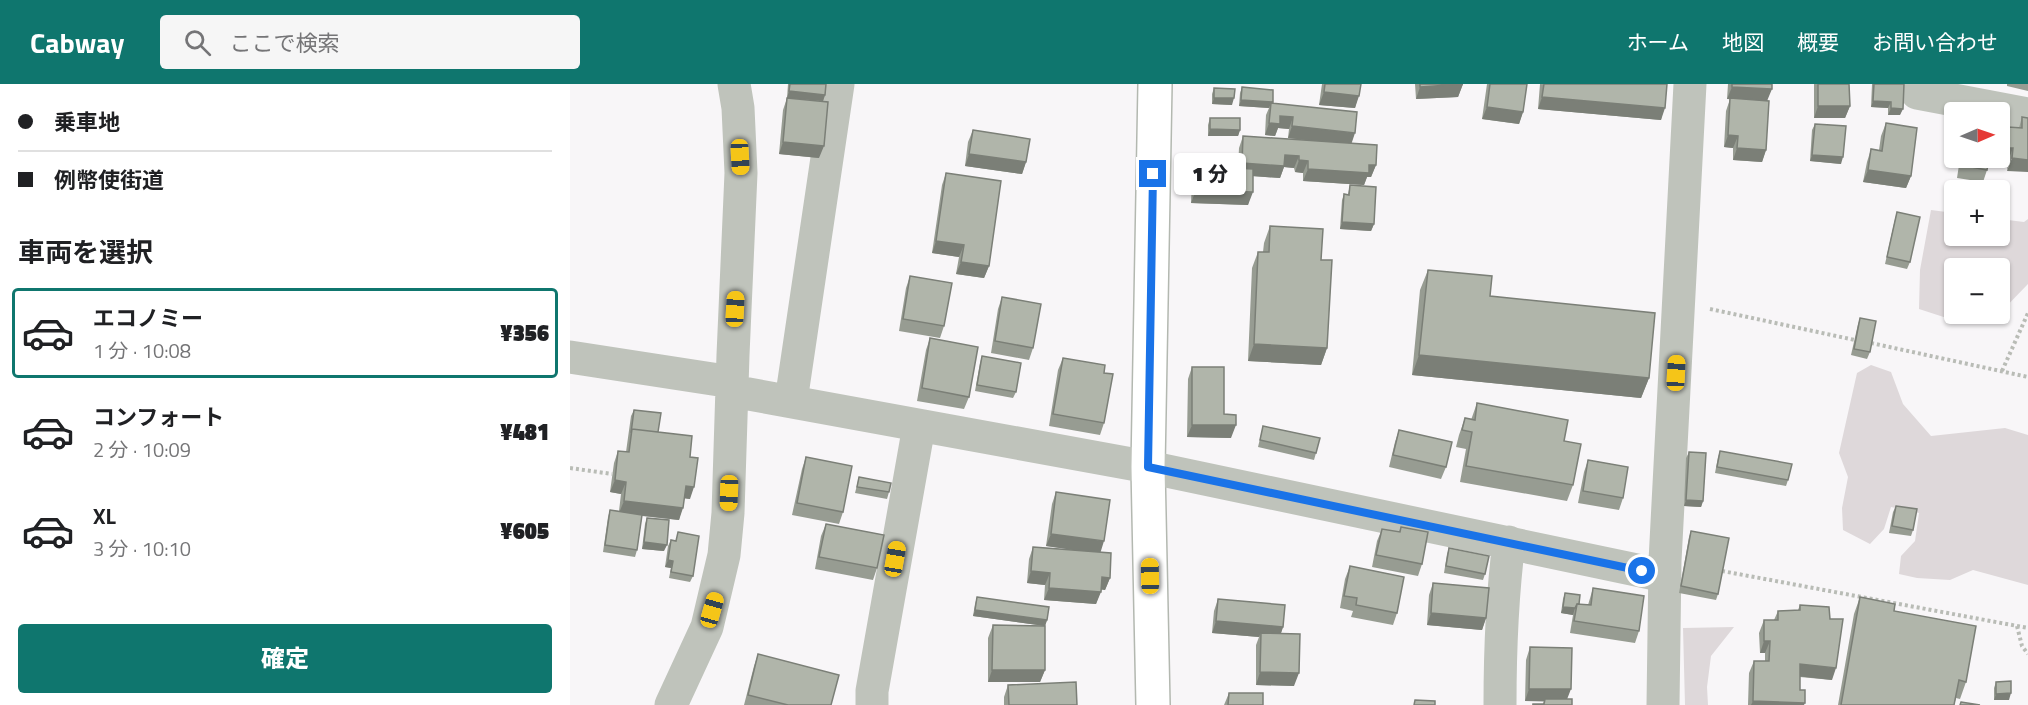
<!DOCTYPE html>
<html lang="ja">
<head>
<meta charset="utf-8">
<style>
  :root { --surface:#fff; --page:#f6f6f6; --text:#202124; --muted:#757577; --line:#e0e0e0; --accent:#0f766e }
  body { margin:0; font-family:"Titillium Web","Noto Sans JP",sans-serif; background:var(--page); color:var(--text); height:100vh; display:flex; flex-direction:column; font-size:22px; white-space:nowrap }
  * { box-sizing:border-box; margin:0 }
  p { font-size:20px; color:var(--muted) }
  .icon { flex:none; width:33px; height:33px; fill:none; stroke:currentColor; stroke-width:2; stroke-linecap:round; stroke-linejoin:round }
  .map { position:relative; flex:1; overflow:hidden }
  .details { display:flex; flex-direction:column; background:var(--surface); width:570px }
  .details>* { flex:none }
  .guide { display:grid; align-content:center; height:132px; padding:0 18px; background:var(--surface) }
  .needle { width:39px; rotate:88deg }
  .buttons { position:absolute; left:1374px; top:18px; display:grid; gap:12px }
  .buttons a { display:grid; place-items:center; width:66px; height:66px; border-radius:6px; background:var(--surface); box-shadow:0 2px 4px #0004; font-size:30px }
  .end { position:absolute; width:27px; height:27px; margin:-14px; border:8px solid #1a73e8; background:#fff; box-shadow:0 0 0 3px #fff }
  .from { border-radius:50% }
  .bubble { position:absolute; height:42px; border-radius:6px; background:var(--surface); box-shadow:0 2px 4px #0004; font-size:20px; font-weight:800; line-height:42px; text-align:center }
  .car { position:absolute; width:18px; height:36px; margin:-18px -9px; border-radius:8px; box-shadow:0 0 4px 2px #0007; background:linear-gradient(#f5c518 24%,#345 0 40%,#f5c518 0 76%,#345 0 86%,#f5c518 0) }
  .guide b { display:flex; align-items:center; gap:21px; height:57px; font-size:22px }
  .guide b+b { border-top:2px solid var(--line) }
  .guide i { width:15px; height:15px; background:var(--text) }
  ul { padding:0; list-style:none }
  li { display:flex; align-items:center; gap:18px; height:90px; margin:0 12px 9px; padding:0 6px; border:3px solid transparent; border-radius:6px }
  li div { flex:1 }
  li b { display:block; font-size:22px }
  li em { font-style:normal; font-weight:800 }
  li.current { border-color:var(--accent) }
  li>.icon { width:54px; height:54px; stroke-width:1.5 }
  h2 { padding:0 18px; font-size:27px; line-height:72px }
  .action { display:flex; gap:12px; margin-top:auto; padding:12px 18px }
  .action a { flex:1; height:69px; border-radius:6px; background:var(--accent); color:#fff; font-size:24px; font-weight:800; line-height:69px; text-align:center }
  header { display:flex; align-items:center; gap:36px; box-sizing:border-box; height:84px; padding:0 30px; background:var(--accent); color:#fff }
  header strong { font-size:28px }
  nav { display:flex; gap:33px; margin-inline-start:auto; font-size:21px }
  .search { width:420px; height:54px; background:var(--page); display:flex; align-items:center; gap:15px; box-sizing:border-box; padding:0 21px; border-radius:6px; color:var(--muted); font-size:22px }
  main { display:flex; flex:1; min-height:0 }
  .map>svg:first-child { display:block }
  .green { fill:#ded8da; fill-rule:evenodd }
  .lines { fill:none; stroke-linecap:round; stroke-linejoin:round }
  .major-casing { stroke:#b3b8b0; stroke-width:36 }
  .path { stroke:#b9bcb6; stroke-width:4; stroke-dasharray:3 3; stroke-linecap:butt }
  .minor { stroke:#bfc3bb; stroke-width:33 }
  .major { stroke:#fff; stroke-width:33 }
  .wall { fill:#979c92 }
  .shaded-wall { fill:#7b7f77 }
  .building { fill:#b0b5aa; stroke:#7b7f77; stroke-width:1.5 }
  .route { stroke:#1a73e8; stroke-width:8 }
</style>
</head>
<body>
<header>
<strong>Cabway</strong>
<div class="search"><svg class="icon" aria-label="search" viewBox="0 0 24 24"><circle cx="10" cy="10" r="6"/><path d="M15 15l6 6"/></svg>ここで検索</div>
<nav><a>ホーム</a><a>地図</a><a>概要</a><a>お問い合わせ</a></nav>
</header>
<main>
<section class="details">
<div class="guide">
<b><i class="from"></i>乗車地</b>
<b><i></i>例幣使街道</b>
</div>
<h2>車両を選択</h2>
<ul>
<li class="current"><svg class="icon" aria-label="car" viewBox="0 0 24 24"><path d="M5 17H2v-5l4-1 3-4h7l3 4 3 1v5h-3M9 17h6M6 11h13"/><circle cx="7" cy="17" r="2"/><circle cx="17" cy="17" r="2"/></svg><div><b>エコノミー</b><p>1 分 · 10:08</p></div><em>¥356</em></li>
<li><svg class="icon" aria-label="car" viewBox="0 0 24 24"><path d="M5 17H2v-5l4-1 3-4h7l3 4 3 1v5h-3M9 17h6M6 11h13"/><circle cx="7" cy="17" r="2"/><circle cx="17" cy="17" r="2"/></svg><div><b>コンフォート</b><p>2 分 · 10:09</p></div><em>¥481</em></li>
<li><svg class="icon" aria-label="car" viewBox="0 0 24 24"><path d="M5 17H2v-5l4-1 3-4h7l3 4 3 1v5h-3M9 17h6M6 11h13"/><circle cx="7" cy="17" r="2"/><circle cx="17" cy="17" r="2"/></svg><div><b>XL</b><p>3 分 · 10:10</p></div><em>¥605</em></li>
</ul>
<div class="action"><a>確定</a></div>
</section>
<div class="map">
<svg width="1458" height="621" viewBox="0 0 1458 621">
  <rect width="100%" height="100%" fill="#f8f6f8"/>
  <!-- green -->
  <path class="green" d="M1361,126L1384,129V152H1430V135L1454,138L1458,135V200L1427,232L1386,237L1349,225L1350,186ZM1430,184V230H1384V184Z
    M1301,281L1321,288L1333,320L1361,352L1435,344L1458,351V501L1403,486L1380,496L1347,494L1329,490L1331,472L1345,457L1349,429L1321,423L1314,445L1300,460L1273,446L1272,424L1278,393L1269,369L1287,289Z
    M1164,543L1141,572L1137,603L1138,621H1115L1113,544Z"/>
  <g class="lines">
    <!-- major casing -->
    <g class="major-casing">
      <path id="major" d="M583,621L578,383L585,0"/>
    </g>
    <!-- path -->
    <path class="path" d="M1140,225L1285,256
      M1301,259L1458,293
      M1432,287L1458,229
      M0,384L42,390
      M1152,487L1458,544
      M1447,542L1452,562L1458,570"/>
    <!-- minor -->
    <path class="minor" d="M1348,0L1347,9L1458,30
      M0,273L162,298
      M162,307L578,383L1095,492
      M221,317L268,0
      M101,621L137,543L154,471L158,429L163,271L171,89L168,24L164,0
      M302,621V607L349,342
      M930,621C930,566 932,513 939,458
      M1093,621L1095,477L1120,0"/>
    <!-- major -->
    <use href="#major" class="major"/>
  </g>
  <!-- wall -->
  <path class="wall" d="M218,0H256L255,11L253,17L217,14Z
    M752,0H791L785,24L749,21Z
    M845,0H893L888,13L846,15Z
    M917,0H957L953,28L949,40L912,35Z
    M970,0H1097L1091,36L968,25Z
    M1158,0H1202L1197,16L1196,66L1192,78L1163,76V64L1154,63L1156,27L1160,15H1157Z
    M1244,0H1279L1280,22L1275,34H1244Z
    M1302,0H1334L1330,31H1318V24L1301,23Z
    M1437,0H1458V7L1437,2Z
    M672,3L703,18L702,19L781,59L806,81L801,93H797L794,101L733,97V89L725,88L724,84L714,83L710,94L683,92L678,121L621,119L622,94L626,82L668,84L669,64L673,52L734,56L718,54L719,45L708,44L705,52L695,51L696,31L699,24L669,22L670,9Z
    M644,4L662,21L642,20V10Z
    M217,14L249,74L209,70L213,26Z
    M1452,33L1458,34L1437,87L1438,77L1433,76L1434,55L1438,43L1449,44Z
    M640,34L670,46L668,52H638V41Z
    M1384,34V74H1419L1417,86L1413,98L1387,94L1389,81L1375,78L1381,43Z
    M1316,39L1341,92L1336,104L1293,98L1297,78L1301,65L1309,66L1311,52Z
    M1245,40L1271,80L1240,77L1242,46Z
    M403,46L456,78L452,90L395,82L398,58Z
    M376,89L419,182L414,194L386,190L389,173L362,169L372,101Z
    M780,101L804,140L801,147L770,145L772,116L774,110H778Z
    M1327,128L1340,178L1337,185L1315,180L1325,135Z
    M700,142L751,176L757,264L751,281L678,277L682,184L688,168H693L694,159Z
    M858,186L920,212L1079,294L1071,314L842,291L850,206Z
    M340,192L374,242L370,254L329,247L336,204Z
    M432,213L463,264L459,276L421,269L428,225Z
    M1290,234L1300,268L1297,275L1281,271L1288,240Z
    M360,254L399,313L394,325L347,317L356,266Z
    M412,272L446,308L443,314L405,307L410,279Z
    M493,274L534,289V339L530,351L479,342L488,286Z
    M622,283L654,330L661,354L617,353L618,295Z
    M907,319L994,357L1003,401L997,417L890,398L896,365L886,363L889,351L895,334L901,336Z
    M64,326L88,348L120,373V415L114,414L109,436L72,432L67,466L65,473L33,468L38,433L40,426L49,427L51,410L40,408L44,379L48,367L56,368L61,332Z
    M693,342L746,369L744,376L688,363Z
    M829,346L876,383L871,395L819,383L825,358Z
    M1150,367L1218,396L1216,402L1145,389L1148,373Z
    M1119,368L1133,417L1131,423L1114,422L1116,374Z
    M236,373L273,428L269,440L222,431L232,385Z
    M1018,376L1053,414L1049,426L1008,419L1014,388Z
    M289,393L319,408L317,415L285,409Z
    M486,408L530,468L540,494L535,506L531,505L526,520L474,516L475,501L457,499L459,475L463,463L506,466L476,462L482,420Z
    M1326,422L1343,446L1341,452L1319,449L1323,428Z
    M77,434L94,467L72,465L75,440Z
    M256,440L307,484L303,496L245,485L251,452Z
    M831,443L852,480L848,492L802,483L807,457L812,445L829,448Z
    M1121,447L1148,510L1146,516L1109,509L1119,453Z
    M108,448L123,492L120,498L99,494L101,484L95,483L98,462L101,456L106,457Z
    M879,464L915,490L913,496L874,489L877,470Z
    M780,482L827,529L823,541L781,533L783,527L770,524L775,495Z
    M863,499L916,534L912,546L857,541L859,511Z
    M1023,504L1069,547L1065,559L1000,549L1003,531L991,529L993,515L995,509L1009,520L1018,521Z
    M407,513L477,536L475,542L403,532L405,520Z
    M1290,513L1324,527L1396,598L1390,615L1386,614L1384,621H1268L1284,530Z
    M648,515L713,543L711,549L724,602L686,601V561L689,553L642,549L644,527Z
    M1230,521L1262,596L1230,593V606L1234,621H1178L1179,589L1184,577H1195V569H1190L1189,549L1194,536H1204L1208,527L1228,526Z
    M423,541L475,586L470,598H418V554Z
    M960,563L997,615L1002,621H962L963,620H973L974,617H955L956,576Z
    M188,570L261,621H174L184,582Z
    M1426,598L1439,616H1424V604Z
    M438,601L507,621H434V613Z
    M659,609L693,621H654Z"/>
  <!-- shaded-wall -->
  <path class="shaded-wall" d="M893,0L888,13L846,15L850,3Z
    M1162,3L1202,5L1197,17L1157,15Z
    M219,7L255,11L253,17L217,14Z
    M754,8L789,12L785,24L749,21Z
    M972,13L1095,24L1091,36L968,25Z
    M644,14H664L662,21L642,20Z
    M671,16L703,18L700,25L701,19L699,24L669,22Z
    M1303,17L1321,18L1318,24L1301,23Z
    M1248,22H1280L1275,34H1244Z
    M917,23L953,28L949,40L912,35Z
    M1321,24L1333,25L1330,31H1318Z
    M710,32L723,33L719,45L708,44L705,52L695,51L699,39Z
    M722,42L785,49L781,61L718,54Z
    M640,45L670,46L668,52H638Z
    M1158,51L1168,52L1163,64L1154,63Z
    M213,58L254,62L249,74L209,70Z
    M1167,64L1196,66L1192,78L1163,76Z
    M1437,64H1443L1438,77L1433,76Z
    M399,70L456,78L452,90L395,82Z
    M715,71L729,72L724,84L714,83L710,94L667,91L672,79Z
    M1242,71L1273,73L1271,80L1240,77Z
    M1442,74L1458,76V88L1437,87Z
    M729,76L738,77L733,89L725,88Z
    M799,81H806L801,93H797L794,101L733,97L738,85Z
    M1298,86L1341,92L1336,104L1293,98Z
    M626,106L683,108L678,121L621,119Z
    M772,138L804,140L801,147L770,145Z
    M366,157L394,161L389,173L362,169Z
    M391,178L419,182L414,194L386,190Z
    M684,260L757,264L751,281L678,277Z
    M849,271L1079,294L1071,314L842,291Z
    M622,341H666L661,354L617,353Z
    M45,396L56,398L51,410L40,408Z
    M116,402L124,403L120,415L112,414Z
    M1116,416L1133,417L1131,423L1114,422Z
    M54,417L113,424L109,436L49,429Z
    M481,450L534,457L530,470L476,462Z
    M74,458L97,461L94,467L72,465Z
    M98,476L103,477L101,484L95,483Z
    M461,487L480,489L475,501L457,499Z
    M532,493L540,494L535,506L527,505Z
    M479,504L531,508L526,520L474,516Z
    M993,523L1005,524L1003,531L991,529Z
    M405,526L477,536L475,542L403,532Z
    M861,529L916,534L912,546L857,541Z
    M646,537L713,543L709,555L691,549L689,553L642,549Z
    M1194,557H1200L1195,569H1190Z
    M1230,580L1266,584L1262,596L1226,592Z
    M422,586H475L470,598H418Z
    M690,588L729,589L724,602L686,601Z
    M959,605H1001L996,618L955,617Z
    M1441,609L1439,616H1424L1426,610Z
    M1183,617L1235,619L1234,621H1181Z"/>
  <!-- building -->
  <path class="building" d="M220,0H256L255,11L219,7Z
    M755,0H791L789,12L754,8Z
    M850,0H893L850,3Z
    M920,0H957L953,28L917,23Z
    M974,0H1097L1095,24L972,13Z
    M1162,0H1202V5L1162,3Z
    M1248,0H1279L1280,22H1248Z
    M1304,0H1334L1333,25L1321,24V18L1303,17Z
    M672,3L703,6V18L671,16Z
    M644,4L665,5L664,14H644Z
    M217,14L258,18L254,62L213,58Z
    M1160,14L1199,17L1196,66L1167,64L1168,52L1158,51Z
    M701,19L787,28L785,49L722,42L723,33L710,32V40L699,39Z
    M1394,24L1420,28H1393Z
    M1430,30L1432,31L1430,47Z
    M1452,33L1458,34V76L1442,74L1443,64H1437L1438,43L1452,44Z
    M640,34H670V46L640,45Z
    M1384,37V67L1380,66Z
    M1316,39L1347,44L1341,92L1298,86L1301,65L1312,67Z
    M1245,40L1276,42L1273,73L1242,71Z
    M403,46L460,55L456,78L399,70Z
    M673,52L807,61L806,81H799V89L738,85V77L729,76V72L715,71L714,82L672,79Z
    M1393,74H1419L1417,86L1391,81Z
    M626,82L683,85V108L626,106Z
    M376,89L431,97L419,182L391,178L394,161L366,157Z
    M780,101L806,103L804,140L772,138L774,110L779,111Z
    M1327,128L1350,133L1340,178L1317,173Z
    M700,142L753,145L751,176H762L757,264L684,260L688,168H699Z
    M858,186L922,192L920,212L1085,229L1079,294L849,271Z
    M340,192L382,199L374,242L333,235Z
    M432,213L471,220L463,264L425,257Z
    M1290,234L1306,237L1300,268L1284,265Z
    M360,254L408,263L399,313L352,304Z
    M412,272L451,279L446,308L407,301Z
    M493,274L535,281L534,289L543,290L534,339L483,330Z
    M622,283H654V330L666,331V341H622Z
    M907,319L998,336L994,357L1011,360L1003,401L896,382L902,348L892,346L895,334L905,336Z
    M64,326L91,329L88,348L62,345L61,349Z
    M693,342L750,354L746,369L690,356Z
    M62,345L122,352L120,373L128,374L124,403L116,402L113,424L54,417L56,398L45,396L48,367L59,368Z
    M829,346L882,358L876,383L823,371Z
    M1150,367L1222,380L1218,396L1147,383Z
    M1119,368L1136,369L1133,417L1116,416Z
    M236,373L282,382L273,428L227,419Z
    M1018,376L1058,383L1053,414L1013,407Z
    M289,393L321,399L319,408L287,403Z
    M486,408L540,416L534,457L481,450Z
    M1326,422L1347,425L1343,446L1322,442Z
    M40,426L72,431L67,466L35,461Z
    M77,434L99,436L97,461L74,458Z
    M256,440L314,451L307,484L249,473Z
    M831,443L858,448L852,480L806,471L812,445L830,448Z
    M1121,447L1159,454L1148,510L1111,502Z
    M108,448L129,452L123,492L101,488L103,477L98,476L101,456L106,457Z
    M463,463L541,469L540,494L532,493L531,508L479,504L480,489L461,487Z
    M879,464L919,472L915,490L876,482Z
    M780,482L834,493L827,529L786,521L787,514L774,512Z
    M863,499L919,504L916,534L861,529Z
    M1023,504L1074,512L1069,547L1004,537L1007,520L1021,521Z
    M995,509L1010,511L1009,520H1007L1005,524L993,523Z
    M407,513L479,523L477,536L405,526Z
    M1290,513L1325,520L1324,527L1406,542L1396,598L1389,596L1384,621H1271Z
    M648,515L715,521L713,543L646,537Z
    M1230,521L1259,523L1260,535H1273L1266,584L1230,580V606H1235V619L1183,617L1184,577H1199L1200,557H1194V536H1208V527L1230,526Z
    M423,541L475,542V586H422Z
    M691,549L730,550L729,589L690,588Z
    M960,563L1002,564L1001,605H959Z
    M188,570L269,591L261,621H218L178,611Z
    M1441,597V609L1426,610V598Z
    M506,598L507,621H439L438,601Z
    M659,609H693V621H658Z
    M975,615H1002V621H963V620H974Z
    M845,616L865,617V621H844Z
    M1391,618L1410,621H1390Z"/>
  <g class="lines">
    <!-- route -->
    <path class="route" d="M583,90L578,383L1072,487"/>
  </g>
</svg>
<div class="buttons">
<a><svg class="needle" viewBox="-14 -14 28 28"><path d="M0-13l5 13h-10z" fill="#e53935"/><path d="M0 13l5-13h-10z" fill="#757577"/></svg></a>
<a>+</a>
<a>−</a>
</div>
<i class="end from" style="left:1072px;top:487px"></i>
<i class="end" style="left:583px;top:90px"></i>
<div class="bubble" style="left:604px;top:69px;width:72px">1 分</div>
<i class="car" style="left:170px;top:73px;rotate:177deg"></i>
<i class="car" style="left:165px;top:225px;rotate:3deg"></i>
<i class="car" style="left:1106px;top:289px;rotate:3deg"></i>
<i class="car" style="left:159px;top:409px;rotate:182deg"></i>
<i class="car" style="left:325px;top:475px;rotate:10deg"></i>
<i class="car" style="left:580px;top:492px;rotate:359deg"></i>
<i class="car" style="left:142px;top:526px;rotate:16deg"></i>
</div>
</main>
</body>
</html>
